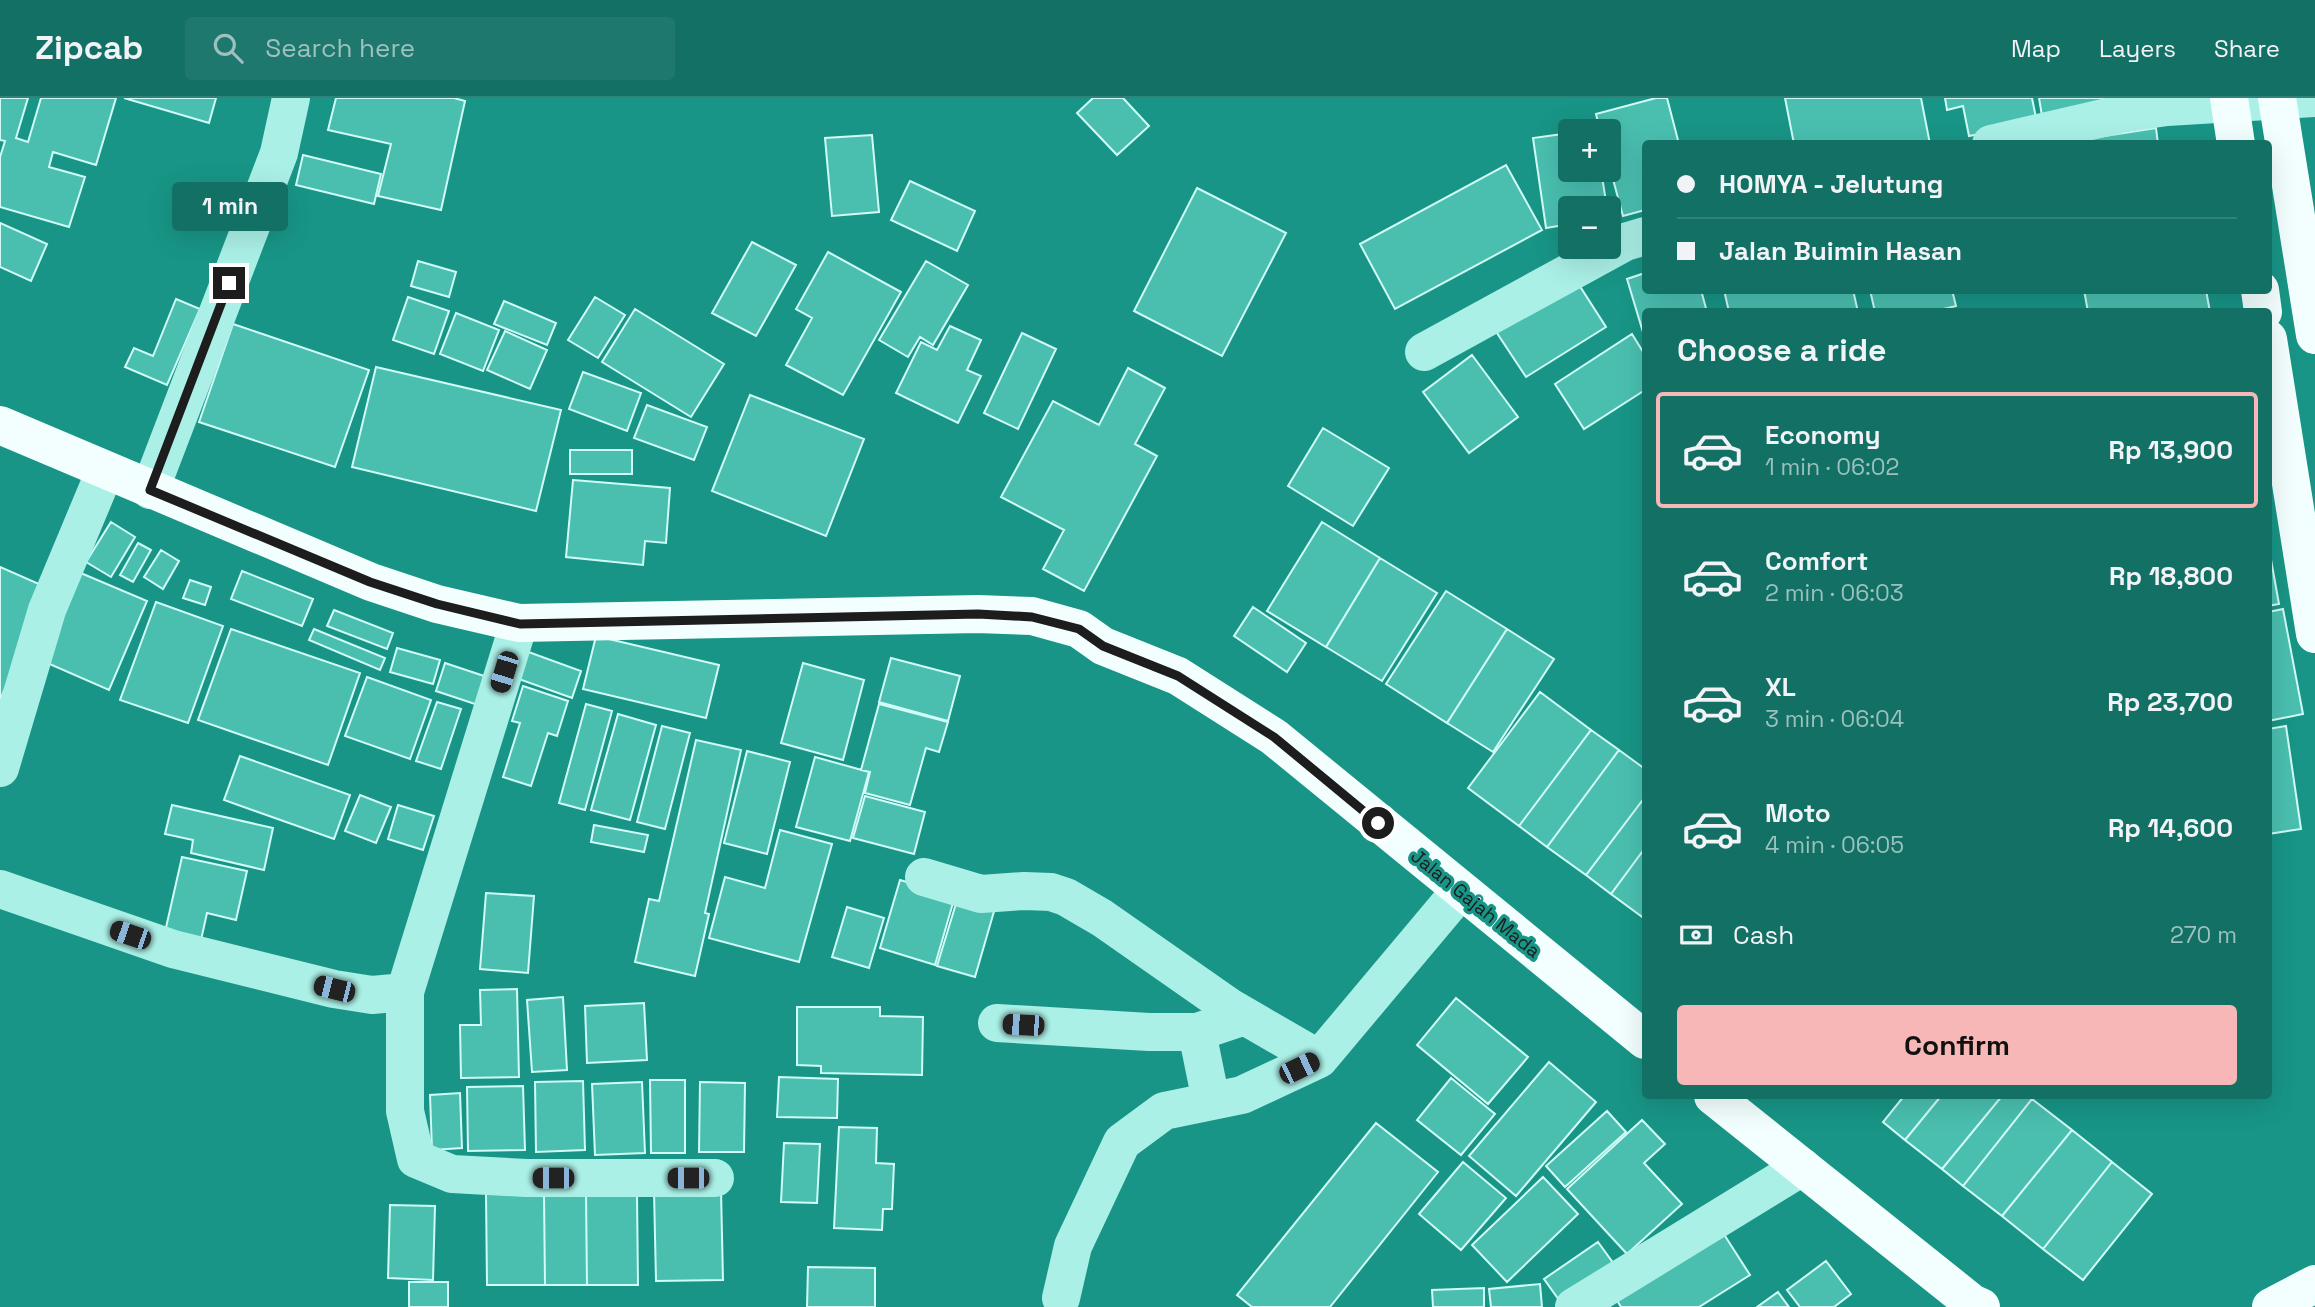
<!DOCTYPE html>
<html lang="en">
<head>
<meta charset="utf-8">
<style>
  :root { --surface:#127064; --page:#1f786d; --text:#f1f3f6; --muted:#9cc1bf; --line:#318278; --accent:#f7b7b7 }
  body { margin:0; font-family:"Space Grotesk",sans-serif; background:var(--page); color:var(--text); height:100vh; display:flex; flex-direction:column; font-size:26px; white-space:nowrap }
  * { box-sizing:border-box; margin:0 }
  p { font-size:23px; color:var(--muted) }
  .icon { flex:none; width:38px; height:38px; fill:none; stroke:currentColor; stroke-width:2; stroke-linecap:round; stroke-linejoin:round }
  .map { position:relative; flex:1; overflow:hidden }
  .details { position:absolute; left:1642px; top:210px; width:630px; height:791px; display:flex; flex-direction:column; background:var(--surface); border-radius:7px; box-shadow:0 7px 28px #0002 }
  .details>* { flex:none }
  .top-card { position:absolute; left:1642px; top:42px; width:630px; height:154px; border-radius:7px; box-shadow:0 7px 28px #0002; display:grid; align-content:center; height:154px; padding:0 35px; background:var(--surface) }
  .buttons { position:absolute; left:1558px; top:21px; display:grid; gap:14px }
  .buttons a { display:grid; place-items:center; width:63px; height:63px; border-radius:7px; background:var(--surface); box-shadow:0 7px 28px #0002; font-size:35px }
  .end { position:absolute; width:32px; height:32px; margin:-16px; border:9px solid #1d1d1d; background:#fff; box-shadow:0 0 0 4px #fff }
  .from { border-radius:50% }
  .bubble { position:absolute; height:49px; border-radius:7px; background:var(--surface); box-shadow:0 7px 28px #0002; font-size:23px; font-weight:600; line-height:49px; text-align:center }
  .car { position:absolute; width:21px; height:42px; margin:-21px -10px; border-radius:9px; box-shadow:0 0 5px 2px #0007; background:linear-gradient(#222 24%,#8ab4d8 0 40%,#222 0 76%,#8ab4d8 0 86%,#222 0) }
  .top-card b { display:flex; align-items:center; gap:24px; height:66px; font-size:26px }
  .top-card b+b { border-top:2px solid var(--line) }
  .top-card i { width:18px; height:18px; background:var(--text) }
  ul { padding:0; list-style:none }
  li { display:flex; align-items:center; gap:21px; height:116px; margin:0 14px 10px; padding:0 21px; border:4px solid transparent; border-radius:7px }
  li div { flex:1 }
  li b { display:block; font-size:26px }
  li em { font-style:normal; font-weight:600 }
  li.selected { border-color:var(--accent) }
  li>.icon { width:63px; height:63px; stroke-width:1.5 }
  h2 { padding:0 35px; font-size:32px; line-height:84px }
  .pay { display:flex; align-items:center; gap:18px; height:77px; padding:0 35px; font-size:26px }
  .pay p { margin-inline-start:auto }
  .button { display:flex; gap:14px; margin-top:auto; padding:14px 35px }
  .button a { flex:1; height:80px; border-radius:7px; background:var(--accent); color:#111; font-size:28px; font-weight:600; line-height:80px; text-align:center }
  header { display:flex; align-items:center; gap:42px; box-sizing:border-box; height:98px; padding:0 35px; background:var(--surface); border-bottom:2px solid var(--line) }
  header strong { font-size:33px }
  nav { display:flex; gap:38px; margin-inline-start:auto; font-size:24px }
  .search { width:490px; height:63px; background:var(--page); display:flex; align-items:center; gap:18px; box-sizing:border-box; padding:0 24px; border-radius:7px; color:var(--muted); font-size:26px }
  .map>svg:first-child { display:block }
  .building { fill:#4abfb0; stroke:#d1fbf6; stroke-width:2 }
  .lines { fill:none; stroke-linecap:round; stroke-linejoin:round }
  .minor { stroke:#aaf0e7; stroke-width:38 }
  .major { stroke:#f3fffe; stroke-width:38 }
  .route { stroke:#1d1d1d; stroke-width:9 }
  .labels { text-anchor:middle; stroke-width:7; stroke-linejoin:round; paint-order:stroke }
  .street-label { font-size:19px; fill:#1d1d1d; stroke:#189586 }
</style>
</head>
<body>
<header>
<strong>Zipcab</strong>
<div class="search"><svg class="icon" aria-label="search" viewBox="0 0 24 24"><circle cx="10" cy="10" r="6"/><path d="M15 15l6 6"/></svg>Search here</div>
<nav><a>Map</a><a>Layers</a><a>Share</a></nav>
</header>
<div class="map">
<svg width="2315" height="1209" viewBox="0 0 2315 1209">
  <rect width="100%" height="100%" fill="#189586"/>
  <!-- building -->
  <path class="building" d="M0,0H28L16,40L28,44L41,0H116L96,67L53,54L49,69L85,79L69,129L0,109V59L5,43L0,42Z
    M124,0H216L209,25Z
    M336,0H454L465,3L441,112L378,98L391,46L328,32Z
    M1093,0H1123L1149,28L1117,57L1077,15Z
    M1656,0H1667L1679,46H1645V112L1623,118L1608,63V33H1600L1596,16Z
    M1785,0H1921L1930,46H1794Z
    M1945,0H2032L2037,25L1969,38L1963,8L1947,12Z
    M2039,0H2146L2042,18Z
    M2156,30L2158,46H2093L2092,40Z
    M1570,35V72H1601L1607,110H1570V126L1546,130L1533,40Z
    M872,37L879,114L832,118L825,40Z
    M303,57L381,76L374,106L296,87Z
    M1506,67L1542,132L1395,211L1360,146Z
    M910,83L975,113L957,153L891,122Z
    M1197,90L1286,135L1222,258L1134,213Z
    M0,125L47,146L31,183L0,169Z
    M752,144L796,167L756,238L712,215Z
    M828,154L901,194L843,297L786,267L812,220L796,211Z
    M418,163L456,174L449,199L411,188Z
    M926,163L968,187L933,247L920,239L908,259L879,242Z
    M1645,175V192H1701L1707,214H1645V241L1627,181Z
    M1574,179L1606,229L1526,279L1493,229Z
    M1724,192H1853L1858,214H1729Z
    M1870,192H1952L1956,208L1931,214H1875Z
    M2084,192H2206L2210,214H2088Z
    M408,199L449,213L434,256L393,242Z
    M595,199L625,217L598,260L568,242Z
    M176,201L200,211L167,287L125,269L134,250L153,258Z
    M504,203L556,225L547,247L494,226Z
    M635,211L724,266L691,319L602,264Z
    M456,215L499,232L483,273L440,256Z
    M233,226L369,272L335,369L199,324Z
    M950,228L981,242L967,272L981,278L958,325L896,295L921,244L937,252Z
    M505,233L547,252L530,291L487,272Z
    M1022,235L1056,251L1018,331L984,315Z
    M1632,236L1645,257V292L1584,331L1555,286Z
    M1472,257L1518,319L1469,355L1423,294Z
    M376,269L561,312L536,413L352,369Z
    M1128,270L1165,290L1135,346L1157,358L1084,493L1043,471L1064,432L1001,399L1053,303L1099,327Z
    M583,274L641,295L627,333L569,311Z
    M750,297L864,341L826,438L712,393Z
    M647,307L707,329L694,362L634,340Z
    M1323,330L1389,370L1353,428L1288,388Z
    M570,352H632V376H570Z
    M573,382L670,390L666,445L645,443L643,467L566,459Z
    M111,424L135,439L111,479L86,464Z
    M1322,424L1380,460L1326,549L1267,513Z
    M138,445L151,452L133,484L120,477Z
    M2268,445L2279,506L2268,508Z
    M161,452L179,463L163,491L144,479Z
    M1380,460L1437,495L1382,583L1326,549Z
    M0,469L48,490L0,602Z
    M76,473L147,503L109,592L38,561Z
    M242,473L313,501L302,528L231,501Z
    M190,482L211,489L205,507L183,500Z
    M1446,493L1507,531L1447,625L1386,586Z
    M156,504L223,528L188,625L120,602Z
    M1253,509L1306,545L1287,574L1234,538Z
    M2283,511L2303,616L2268,623V514Z
    M334,512L393,535L387,551L327,528Z
    M231,531L360,575L328,667L198,622Z
    M314,531L385,560L380,572L309,542Z
    M1507,531L1554,561L1493,654L1447,625Z
    M596,538L719,567L706,620L583,591Z
    M397,550L440,562L433,586L390,574Z
    M523,552L581,573L572,600L513,579Z
    M891,560L960,578L948,623L879,604Z
    M445,565L490,580L481,608L436,593Z
    M803,565L864,582L843,662L781,645Z
    M367,579L431,602L410,661L345,638Z
    M523,588L568,603L557,638L548,635L531,688L503,679L520,625L512,623Z
    M1540,594L1591,632L1519,728L1468,690Z
    M437,604L461,611L441,671L416,663Z
    M586,606L612,613L585,712L559,705Z
    M879,606L948,624L939,654L926,650L910,707L865,695L870,674L861,672Z
    M618,616L656,627L630,722L591,712Z
    M662,628L690,635L665,731L637,724Z
    M2286,628L2301,731L2268,736V631Z
    M1591,632L1619,652L1547,749L1519,728Z
    M696,642L741,652L705,815L709,816L695,878L635,864L649,801L659,803Z
    M1619,652L1645,671V699L1586,777L1547,749Z
    M747,653L790,664L767,756L724,745Z
    M240,658L350,697L334,741L224,702Z
    M815,659L869,674L850,743L796,729Z
    M360,697L391,709L376,745L345,733Z
    M865,698L925,714L914,756L853,740Z
    M1645,699V750L1611,796L1586,777Z
    M172,707L273,730L264,772L191,755L193,742L165,736Z
    M398,707L434,718L423,752L388,741Z
    M594,727L648,737L644,754L591,744Z
    M780,732L832,746L799,864L709,840L725,779L765,790Z
    M1645,750V821L1611,796Z
    M182,759L247,773L236,822L207,815L201,842L165,834Z
    M900,782L955,798L935,867L880,850Z
    M486,795L534,798L528,875L480,871Z
    M958,799L995,810L975,879L937,868Z
    M847,809L884,820L869,870L832,859Z
    M517,891L519,979L461,980L460,927H481L480,892Z
    M563,899L567,972L532,974L527,902Z
    M1456,900L1528,959L1488,1006L1417,947Z
    M644,905L647,962L587,965L585,908Z
    M797,909H880V918L923,919L922,977L821,975V968L797,967Z
    M1549,964L1596,1004L1516,1098L1469,1058Z
    M779,979L838,981L837,1020L777,1019Z
    M1451,980L1495,1016L1461,1057L1417,1022Z
    M650,982H685V1055H651Z
    M583,983L585,1052L536,1054L535,984Z
    M642,984L645,1055L595,1057L592,986Z
    M700,984L745,985L744,1054H699Z
    M523,988L525,1052L468,1053L467,989Z
    M460,995L462,1050L432,1052L430,997Z
    M1904,998H1941L1905,1042L1883,1024Z
    M1941,998H2002L1942,1071L1905,1042Z
    M2002,998H2027L2032,1001L1963,1088L1942,1071Z
    M2032,1001L2072,1032L2002,1118L1963,1088Z
    M1607,1013L1626,1034L1565,1089L1546,1068Z
    M1642,1022L1665,1046L1644,1065L1682,1106L1627,1156L1567,1091Z
    M1376,1025L1438,1074L1330,1209H1252L1237,1197Z
    M839,1029L877,1030L876,1065L894,1066L892,1111H883L882,1132L834,1130Z
    M2072,1032L2112,1064L2043,1151L2002,1118Z
    M784,1045L820,1046L817,1105L781,1104Z
    M1463,1064L1506,1100L1461,1152L1419,1116Z
    M2112,1064L2152,1096L2083,1182L2043,1151Z
    M1543,1079L1578,1116L1507,1184L1472,1147Z
    M721,1092L723,1182L656,1183L654,1093Z
    M486,1096H544L545,1187H487Z
    M544,1096H586L587,1187H545Z
    M586,1096H637L638,1187H587Z
    M390,1107L435,1108L433,1182L388,1180Z
    M1718,1127L1750,1177L1699,1209H1621L1612,1194Z
    M1598,1144L1619,1173L1564,1209L1544,1181Z
    M1826,1163L1851,1196L1834,1209H1800L1787,1192Z
    M808,1169L875,1170V1209H807Z
    M409,1184H448V1209H409Z
    M1540,1186L1542,1209H1491L1489,1191Z
    M1484,1190V1209H1433L1432,1192Z
    M1778,1194L1789,1209H1757Z"/>
  <g class="lines">
    <!-- minor -->
    <path class="minor" d="M1991,46L2125,15L2167,9L2315,0
      M1424,254L1625,144L1645,138
      M150,392L279,55L291,0
      M519,525L405,894V1013L416,1061L452,1076L526,1080H715
      M0,670L47,512L105,373
      M924,779L981,796L1024,793L1051,794L1066,799L1102,820L1231,910L1319,961
      M0,791L173,851L334,891L372,897L405,894
      M997,925L1149,934H1197L1245,918
      M1197,934L1211,1003
      M1061,1200L1073,1148L1122,1044L1164,1013L1242,997L1319,961L1460,793
      M1574,1209L1802,1069"/>
    <!-- major -->
    <path class="major" d="M2229,0L2236,46
      M2277,0L2315,237
      M2260,192L2263,214
      M2268,241L2315,536
      M0,327L371,484L437,506L519,525L978,516L1032,518L1079,531L1103,548L1178,578L1274,639L1645,942
      M1713,998L1972,1205L1981,1209
      M2271,1209L2315,1186"/>
  </g>
  <g class="lines">
    <!-- route -->
    <path class="route" d="M229,185L150,392L370,484L437,506L520,526L978,516L1032,519L1079,531L1103,548L1178,578L1274,639L1378,725"/>
  </g>
  <g class="labels">
    <!-- street labels -->
    <g class="street-label">
      <text transform="translate(1476 805) rotate(39)" y="7">Jalan Gajah Mada</text>
    </g>
  </g>
</svg>
<div class="buttons">
<a>+</a>
<a>−</a>
</div>
<i class="end from" style="left:1378px;top:725px"></i>
<i class="end" style="left:229px;top:185px"></i>
<div class="bubble" style="left:172px;top:84px;width:116px">1 min</div>
<i class="car" style="left:504px;top:574px;rotate:197deg"></i>
<i class="car" style="left:130px;top:837px;rotate:289deg"></i>
<i class="car" style="left:334px;top:891px;rotate:284deg"></i>
<i class="car" style="left:1023px;top:927px;rotate:273deg"></i>
<i class="car" style="left:1299px;top:970px;rotate:64deg"></i>
<i class="car" style="left:553px;top:1080px;rotate:270deg"></i>
<i class="car" style="left:688px;top:1080px;rotate:270deg"></i>
<div class="top-card">
<b><i class="from"></i>HOMYA - Jelutung</b>
<b><i></i>Jalan Buimin Hasan</b>
</div>
<section class="details">
<h2>Choose a ride</h2>
<ul>
<li class="selected"><svg class="icon" aria-label="car" viewBox="0 0 24 24"><path d="M5 17H2v-5l4-1 3-4h7l3 4 3 1v5h-3M9 17h6M6 11h13"/><circle cx="7" cy="17" r="2"/><circle cx="17" cy="17" r="2"/></svg><div><b>Economy</b><p>1 min · 06:02</p></div><em>Rp 13,900</em></li>
<li><svg class="icon" aria-label="car" viewBox="0 0 24 24"><path d="M5 17H2v-5l4-1 3-4h7l3 4 3 1v5h-3M9 17h6M6 11h13"/><circle cx="7" cy="17" r="2"/><circle cx="17" cy="17" r="2"/></svg><div><b>Comfort</b><p>2 min · 06:03</p></div><em>Rp 18,800</em></li>
<li><svg class="icon" aria-label="car" viewBox="0 0 24 24"><path d="M5 17H2v-5l4-1 3-4h7l3 4 3 1v5h-3M9 17h6M6 11h13"/><circle cx="7" cy="17" r="2"/><circle cx="17" cy="17" r="2"/></svg><div><b>XL</b><p>3 min · 06:04</p></div><em>Rp 23,700</em></li>
<li><svg class="icon" aria-label="car" viewBox="0 0 24 24"><path d="M5 17H2v-5l4-1 3-4h7l3 4 3 1v5h-3M9 17h6M6 11h13"/><circle cx="7" cy="17" r="2"/><circle cx="17" cy="17" r="2"/></svg><div><b>Moto</b><p>4 min · 06:05</p></div><em>Rp 14,600</em></li>
</ul>
<div class="pay"><svg class="icon" aria-label="cash" viewBox="0 0 24 24"><path d="M3 7h18v10H3z"/><circle cx="12" cy="12" r="2"/></svg>Cash<p>270 m</p></div>
<div class="button"><a>Confirm</a></div>
</section>
</div>
</body>
</html>
